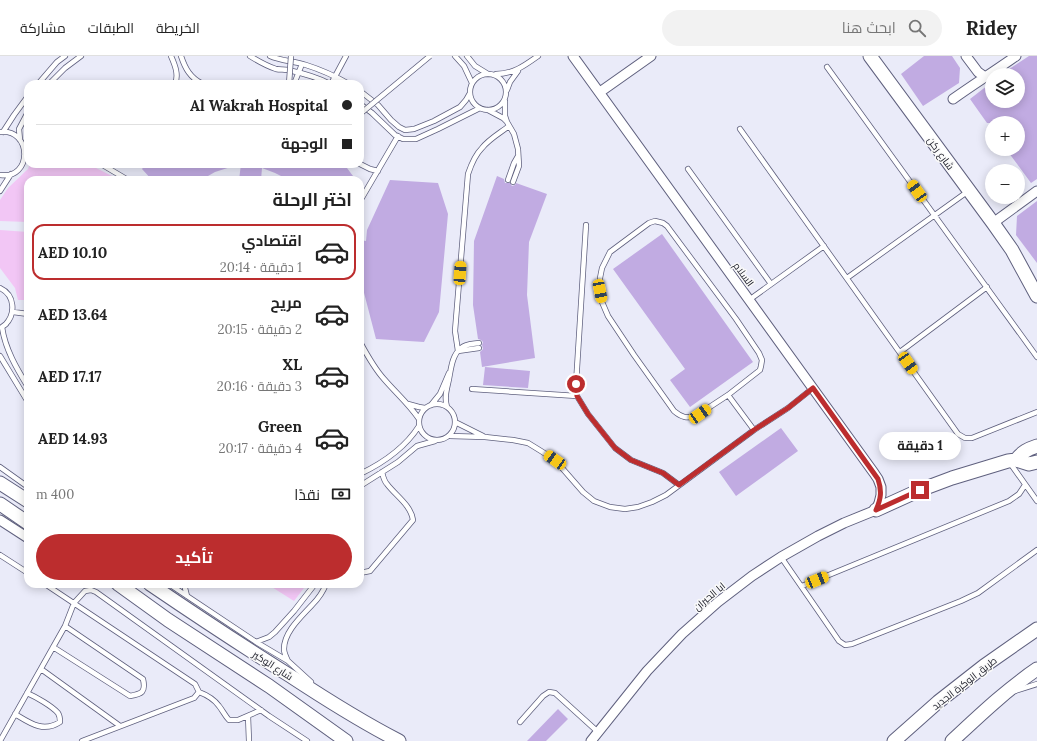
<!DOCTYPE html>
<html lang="ar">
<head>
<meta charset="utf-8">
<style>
  :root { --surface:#fff; --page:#f2f2f2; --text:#222; --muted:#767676; --line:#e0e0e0; --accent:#bc2d2e }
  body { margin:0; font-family:Lora,Cairo,serif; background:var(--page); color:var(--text); direction:rtl; height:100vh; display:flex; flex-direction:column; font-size:15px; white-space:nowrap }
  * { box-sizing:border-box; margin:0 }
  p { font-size:13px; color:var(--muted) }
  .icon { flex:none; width:22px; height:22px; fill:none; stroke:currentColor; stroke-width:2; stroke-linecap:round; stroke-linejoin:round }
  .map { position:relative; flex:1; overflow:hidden; direction:ltr }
  .panel { position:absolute; left:24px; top:120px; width:340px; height:412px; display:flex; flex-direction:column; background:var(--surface); border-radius:12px; box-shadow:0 2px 10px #0003; direction:rtl }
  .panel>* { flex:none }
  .top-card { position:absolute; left:24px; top:24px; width:340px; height:88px; border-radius:12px; box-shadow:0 2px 10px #0003; direction:rtl; display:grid; align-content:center; height:88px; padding:0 12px; background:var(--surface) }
  .controls { position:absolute; left:985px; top:12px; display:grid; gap:8px }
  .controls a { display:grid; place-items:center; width:40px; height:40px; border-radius:50%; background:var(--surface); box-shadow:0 2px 10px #0003; font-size:20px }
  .end { position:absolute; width:18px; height:18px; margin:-9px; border:5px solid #bc2d2e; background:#fff; box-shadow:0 0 0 2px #fff }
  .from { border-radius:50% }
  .bubble { position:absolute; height:28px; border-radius:14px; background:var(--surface); box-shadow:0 2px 10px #0003; font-size:13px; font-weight:700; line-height:28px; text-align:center; direction:rtl }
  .car { position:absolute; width:12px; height:24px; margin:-12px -6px; border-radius:5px; box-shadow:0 0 3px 1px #0007; background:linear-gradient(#f5c518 24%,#345 0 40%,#f5c518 0 76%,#345 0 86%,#f5c518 0) }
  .top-card b { display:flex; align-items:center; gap:14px; height:38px; font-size:15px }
  .top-card b+b { border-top:1px solid var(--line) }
  .top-card i { width:10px; height:10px; background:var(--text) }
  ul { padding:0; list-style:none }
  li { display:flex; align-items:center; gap:12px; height:56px; margin:0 8px 6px; padding:0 4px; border:2px solid transparent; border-radius:12px }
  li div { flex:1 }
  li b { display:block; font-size:15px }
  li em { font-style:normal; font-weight:700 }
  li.active { border-color:var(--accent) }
  li>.icon { width:36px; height:36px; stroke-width:1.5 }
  h2 { padding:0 12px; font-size:18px; line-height:48px }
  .pay { display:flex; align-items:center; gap:10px; height:44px; padding:0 12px; font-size:15px }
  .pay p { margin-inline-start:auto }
  .action { display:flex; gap:8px; margin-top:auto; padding:8px 12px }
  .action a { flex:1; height:46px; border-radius:24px; background:var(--accent); color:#fff; font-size:16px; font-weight:700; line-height:46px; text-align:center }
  header { display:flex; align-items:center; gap:24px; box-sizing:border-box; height:56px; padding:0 20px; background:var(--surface); border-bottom:1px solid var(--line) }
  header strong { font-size:19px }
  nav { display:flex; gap:22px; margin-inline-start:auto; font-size:14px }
  .search { width:280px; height:36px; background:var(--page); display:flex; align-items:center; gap:10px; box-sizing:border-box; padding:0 14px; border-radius:22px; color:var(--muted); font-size:15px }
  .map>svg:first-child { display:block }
  .green { fill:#f2c6f5 }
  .building { fill:#c1abe2 }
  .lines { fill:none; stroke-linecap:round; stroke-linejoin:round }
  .lane-casing { stroke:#5f607e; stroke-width:6 }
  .street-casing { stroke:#5f607e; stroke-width:11 }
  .secondary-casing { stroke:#5f607e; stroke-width:15 }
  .lane { stroke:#fff; stroke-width:4.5 }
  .street { stroke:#fff; stroke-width:9 }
  .secondary { stroke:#fff; stroke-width:13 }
  .lane-bridge-casing { stroke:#5f607e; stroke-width:6; stroke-linecap:butt }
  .lane-bridge { stroke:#fff; stroke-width:4.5 }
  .route { stroke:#bc2d2e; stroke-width:5 }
  .labels { text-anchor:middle; stroke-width:3; stroke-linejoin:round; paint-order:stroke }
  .street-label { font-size:10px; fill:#181925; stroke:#fafafa }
</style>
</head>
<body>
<header>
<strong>Ridey</strong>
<div class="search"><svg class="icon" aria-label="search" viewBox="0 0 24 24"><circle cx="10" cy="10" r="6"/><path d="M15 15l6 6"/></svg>ابحث هنا</div>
<nav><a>الخريطة</a><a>الطبقات</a><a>مشاركة</a></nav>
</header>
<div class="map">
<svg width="1037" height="685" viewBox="0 0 1037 685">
  <rect width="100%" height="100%" fill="#eaebf9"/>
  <!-- green -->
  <path class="green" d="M30,108H85L96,112L114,121L118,124H28V166L0,165V144L8,132L28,113Z
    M0,174L28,176V244H18L15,232L0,212Z
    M267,528H307L294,545Z"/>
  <!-- building -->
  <path class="building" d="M924,0H952L960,12L959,27L923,50L901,18Z
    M1029,0H1037V123L1031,127L1006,93H1018V67H987L970,43L992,26V45H1018V19H1000Z
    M146,108H237V109L215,116L201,124H152L142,113Z
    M241,108H344L356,124H289L275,117L262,112L261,124H239Z
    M497,120L504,123L505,127H510L512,130L515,129L516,127L547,138L529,186L527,239L535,302L482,311L480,296L483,293L482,289L483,286L481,284L478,283L473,249L474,185Z
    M390,124L438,127L448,158L439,256L424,286L376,283L363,233L364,221L360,220V184L366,185L367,174Z
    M1037,145V207L1016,179L1017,160Z
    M662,178L753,306L690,351L670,324L685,313L613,213Z
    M485,311L530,315L528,332L483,329Z
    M781,372L798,395L736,440L719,416Z
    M558,653L568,663L546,685H527Z"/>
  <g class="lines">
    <!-- lane casing -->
    <g class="lane-casing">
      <path id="lane" d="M171,0C175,9 179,19 175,28
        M181,0C185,12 190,22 203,28
        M250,0C258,5 267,10 276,13C280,14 284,13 288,14C302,17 317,21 330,28
        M270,0C281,5 294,5 306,9C322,14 335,20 349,28
        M455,0L464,10L472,27
        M467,0L475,10L488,18
        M827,11L1037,301
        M470 36a18 18 0 1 1 36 0a18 18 0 1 1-36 0Z
        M496,18C513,18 524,10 538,0
        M38,28L57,6L65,0
        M49,28L65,12L81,0
        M294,28L302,8
        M331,28L346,0
        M507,34L510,26L518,15
        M360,35L378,49L391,64L399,71L405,74L414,73L434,65L460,51L466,44L470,37
        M505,45V60L507,66L514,78L518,93L519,110L513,126
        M360,48L372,57L395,79L403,83H416L438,73L480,52
        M488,54L503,62L507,66
        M740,73L958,378L965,382H972L1037,356
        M0,76C32,72 33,124 0,119
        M3,76L14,59L28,40
        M20,84L19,73L28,56
        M101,108L128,124
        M360,108L370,113L378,115
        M688,113L771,228
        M508,124L514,107L518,100
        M0,135L11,118
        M360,145L398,80
        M655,165L663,167L667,170L736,263L759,297L762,304L761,310L760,314L728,339L696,360C687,363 681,361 674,355L634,299L608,260L602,246L600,235V222L602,212L610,196L649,167Z
        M586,169L576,328L577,340L588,358L615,392L631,404L663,417L679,429
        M847,222L967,136
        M0,232C15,239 16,258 5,269
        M749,244L824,190
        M13,256L28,258
        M6,268L2,271C5,293 17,313 28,331
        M360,286C367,299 374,312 384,323C396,337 409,348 419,363
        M458,295L455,275L468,118C471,109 475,99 482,92C489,83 500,77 509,70
        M458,295L479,292
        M900,296L987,231
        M0,300L28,346
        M472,333L577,340
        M728,339L754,374
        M419 366a18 18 0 1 1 36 0a18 18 0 1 1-36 0Z
        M408,348L419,351L425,352
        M431,349L440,338L449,317
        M447,351C444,341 447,333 449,323C451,313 452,299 461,292C465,288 473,288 479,287
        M455,366L483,380
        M450,380L485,381L513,384L528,387L541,395L555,404L583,436L594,445L610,451L625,453L638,451L652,446L666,439L754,374L788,352L813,332
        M1010,407L1037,445
        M0,411L28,431
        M360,418C383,407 405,392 419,370
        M360,430L398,406L417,390L435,385
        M0,499L28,517
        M781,501L839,585L845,589L852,588L961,545L978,537L1037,494
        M360,517L370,515L413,464C411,449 395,439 387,428C384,425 383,420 382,416
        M45,528L195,628L199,636L194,642L82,685
        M169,528L256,586L288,605L311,626
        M184,528L187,540
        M802,530L1009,445L1019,438L1025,429
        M256,586L269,581L275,576L294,555L315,528
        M53,591L130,640C142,638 146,636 143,623L65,570
        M288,605C286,601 284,597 284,593C284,576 301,561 312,549C318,543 323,536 326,528
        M41,613L120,670
        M1015,635L1037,628
        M199,636C207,639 214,643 219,650C223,655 225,660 229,664H238L261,654
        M15,658C30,667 43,677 60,666C60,663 60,660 58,657C52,650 36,641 27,637
        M248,660L249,685
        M520,666L543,640L549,636L555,637L598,676
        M0,685L65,570L74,547L85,535L91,534L96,536L269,660L307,685"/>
    </g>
    <!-- street casing -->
    <g class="street-casing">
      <path id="street" d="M573,0L874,417L878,423L881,431V439L879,447L876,454L844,467L818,480L781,501L752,520L718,546L682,578L647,615L591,685
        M966,0L978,16L985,21
        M600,36L651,0
        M953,43C974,28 995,15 1016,0
        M993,167L1037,135
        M0,464L28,482"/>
    </g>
    <!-- secondary casing -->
    <g class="secondary-casing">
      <path id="secondary" d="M870,0L993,167L1012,194L1037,240
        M1016,404C1022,396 1028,393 1037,390
        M0,427L28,445
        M0,448L28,467
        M876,454L920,434L952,422L1008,405L1016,404L1029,408L1037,406
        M118,528L168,564L269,630L346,685
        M150,528C197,560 244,591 292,621C327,644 362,666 399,685
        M894,685L938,646L984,610L1037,573
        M952,685C979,660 1006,634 1037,613"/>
    </g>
    <!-- lane -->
    <use href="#lane" class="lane"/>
    <!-- street -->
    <use href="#street" class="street"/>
    <!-- secondary -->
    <use href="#secondary" class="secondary"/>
    <!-- lane-bridge casing -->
    <g class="lane-bridge-casing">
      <path id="lane-bridge" d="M289,28L291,0
        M360,58L430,0"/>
    </g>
    <!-- lane-bridge -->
    <use href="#lane-bridge" class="lane-bridge"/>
  </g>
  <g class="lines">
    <!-- route -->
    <path class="route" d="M576,328L577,340L588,358L615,392L631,404L663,417L679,429L754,374L788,352L813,332L878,423C882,435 881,443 876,454L920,434"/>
  </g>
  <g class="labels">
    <!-- street labels -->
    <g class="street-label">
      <text transform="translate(941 97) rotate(54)" y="4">شارع ركن</text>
      <text transform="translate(744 218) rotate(54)" y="4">السلام</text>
      <text transform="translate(709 540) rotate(-40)" y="4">ابا الحيران</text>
      <text transform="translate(273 609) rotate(33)" y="4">شارع الوكير</text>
      <text transform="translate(964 627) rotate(-38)" y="4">طريق الوكرة الجديد</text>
    </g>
  </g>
</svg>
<div class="controls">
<a><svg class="icon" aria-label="layers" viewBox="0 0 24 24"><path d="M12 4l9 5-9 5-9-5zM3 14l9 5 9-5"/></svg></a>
<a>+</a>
<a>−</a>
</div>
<i class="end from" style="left:576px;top:328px"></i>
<i class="end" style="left:920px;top:434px"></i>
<div class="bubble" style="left:879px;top:376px;width:82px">1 دقيقة</div>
<i class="car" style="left:917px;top:135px;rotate:324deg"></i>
<i class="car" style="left:460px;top:217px;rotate:4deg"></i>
<i class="car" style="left:600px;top:235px;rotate:169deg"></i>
<i class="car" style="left:908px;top:307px;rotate:145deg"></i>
<i class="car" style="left:700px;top:358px;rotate:56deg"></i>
<i class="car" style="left:555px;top:404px;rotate:304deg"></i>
<i class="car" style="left:817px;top:524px;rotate:68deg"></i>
<div class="top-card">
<b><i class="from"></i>Al Wakrah Hospital</b>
<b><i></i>الوجهة</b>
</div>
<section class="panel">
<h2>اختر الرحلة</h2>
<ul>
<li class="active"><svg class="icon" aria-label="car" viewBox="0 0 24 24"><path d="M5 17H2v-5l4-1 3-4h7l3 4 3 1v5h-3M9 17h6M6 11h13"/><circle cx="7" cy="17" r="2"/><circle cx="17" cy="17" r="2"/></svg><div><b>اقتصادي</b><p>1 دقيقة · 20:14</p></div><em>AED 10.10</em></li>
<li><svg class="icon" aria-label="car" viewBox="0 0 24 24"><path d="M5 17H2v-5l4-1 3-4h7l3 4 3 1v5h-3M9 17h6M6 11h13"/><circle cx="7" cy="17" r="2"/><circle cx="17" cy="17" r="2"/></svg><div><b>مريح</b><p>2 دقيقة · 20:15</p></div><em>AED 13.64</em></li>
<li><svg class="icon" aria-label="car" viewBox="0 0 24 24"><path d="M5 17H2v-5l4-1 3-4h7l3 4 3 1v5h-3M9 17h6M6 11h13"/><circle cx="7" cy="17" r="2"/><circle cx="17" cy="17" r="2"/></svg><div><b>XL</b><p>3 دقيقة · 20:16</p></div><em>AED 17.17</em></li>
<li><svg class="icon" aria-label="car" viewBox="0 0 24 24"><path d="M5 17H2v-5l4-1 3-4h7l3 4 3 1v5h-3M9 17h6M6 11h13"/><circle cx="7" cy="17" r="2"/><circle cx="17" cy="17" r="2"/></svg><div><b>Green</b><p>4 دقيقة · 20:17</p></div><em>AED 14.93</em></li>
</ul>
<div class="pay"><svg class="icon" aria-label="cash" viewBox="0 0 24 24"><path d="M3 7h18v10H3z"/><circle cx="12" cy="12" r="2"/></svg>نقدًا<p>400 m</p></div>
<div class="action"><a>تأكيد</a></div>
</section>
</div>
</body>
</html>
